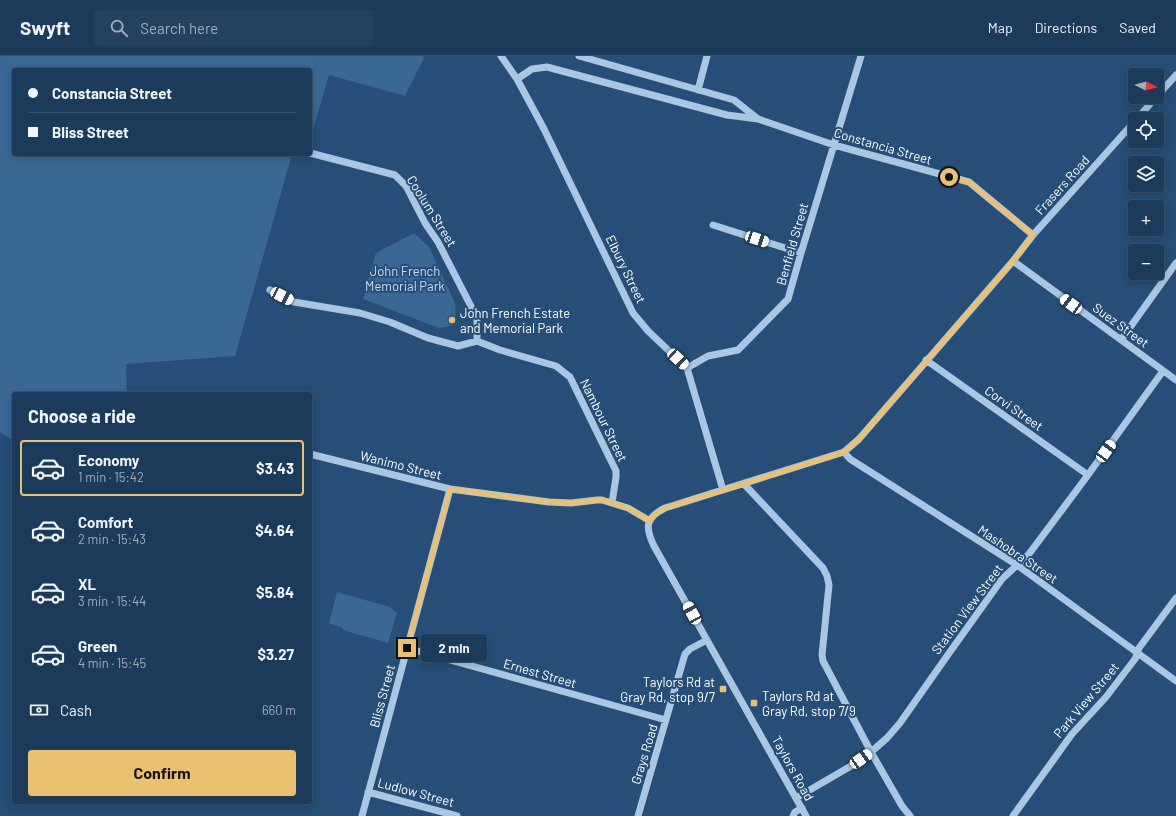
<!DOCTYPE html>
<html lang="en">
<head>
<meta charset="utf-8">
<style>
  :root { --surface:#1c3a5a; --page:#254160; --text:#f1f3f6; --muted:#a0adbb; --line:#3a5470; --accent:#ebc16f }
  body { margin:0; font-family:Barlow,sans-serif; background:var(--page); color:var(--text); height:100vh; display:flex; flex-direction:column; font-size:15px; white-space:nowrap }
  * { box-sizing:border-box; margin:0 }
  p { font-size:13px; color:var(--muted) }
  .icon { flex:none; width:22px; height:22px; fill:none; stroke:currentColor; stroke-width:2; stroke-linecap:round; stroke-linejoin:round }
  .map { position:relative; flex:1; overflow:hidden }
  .drawer { position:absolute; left:12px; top:336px; width:300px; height:412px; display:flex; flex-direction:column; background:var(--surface); border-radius:4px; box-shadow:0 2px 10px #0003,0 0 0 1px var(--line) }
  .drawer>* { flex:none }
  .top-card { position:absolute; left:12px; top:12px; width:300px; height:88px; border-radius:4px; box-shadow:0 2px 10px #0003,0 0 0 1px var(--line); display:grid; align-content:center; height:88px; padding:0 16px; background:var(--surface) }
  .needle { width:26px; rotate:96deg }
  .controls { position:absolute; left:1128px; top:12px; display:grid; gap:8px }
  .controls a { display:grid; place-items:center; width:36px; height:36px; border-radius:4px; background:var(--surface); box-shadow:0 2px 10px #0003,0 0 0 1px var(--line); font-size:20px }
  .end { position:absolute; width:18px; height:18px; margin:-9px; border:5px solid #ebc16f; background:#111; box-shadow:0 0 0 2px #111 }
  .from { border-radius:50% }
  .bubble { position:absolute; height:28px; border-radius:4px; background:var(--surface); box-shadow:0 2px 10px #0003,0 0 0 1px var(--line); font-size:13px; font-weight:700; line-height:28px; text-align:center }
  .car { position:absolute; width:12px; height:24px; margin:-12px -6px; border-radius:5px; box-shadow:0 0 3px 1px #0007; background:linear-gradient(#fff 24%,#345 0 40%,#fff 0 76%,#345 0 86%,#fff 0) }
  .top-card b { display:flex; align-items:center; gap:14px; height:38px; font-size:15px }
  .top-card b+b { border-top:1px solid var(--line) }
  .top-card i { width:10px; height:10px; background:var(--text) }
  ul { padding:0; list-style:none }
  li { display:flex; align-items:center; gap:12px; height:56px; margin:0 8px 6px; padding:0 8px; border:2px solid transparent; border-radius:4px }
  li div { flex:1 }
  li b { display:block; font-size:15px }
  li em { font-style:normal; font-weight:700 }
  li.current { border-color:var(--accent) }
  li>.icon { width:36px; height:36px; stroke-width:1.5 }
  h2 { padding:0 16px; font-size:18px; line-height:48px }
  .pay { display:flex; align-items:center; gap:10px; height:44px; padding:0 16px; font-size:15px }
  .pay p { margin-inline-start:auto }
  .cta { display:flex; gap:8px; margin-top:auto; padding:8px 16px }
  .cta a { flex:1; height:46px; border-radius:4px; background:var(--accent); color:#111; font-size:16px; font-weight:700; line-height:46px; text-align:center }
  header { display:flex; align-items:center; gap:24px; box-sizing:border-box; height:56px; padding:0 20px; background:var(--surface); border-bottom:1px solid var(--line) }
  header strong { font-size:19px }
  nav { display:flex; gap:22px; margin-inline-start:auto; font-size:14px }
  .search { width:280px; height:36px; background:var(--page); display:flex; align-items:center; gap:10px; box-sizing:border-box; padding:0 14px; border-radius:4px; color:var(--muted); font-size:15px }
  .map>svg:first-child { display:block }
  .green { fill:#3a6895 }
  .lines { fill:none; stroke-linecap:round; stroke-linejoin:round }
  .minor { stroke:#a9c6e3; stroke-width:7 }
  .route { stroke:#ebc16f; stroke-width:5 }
  .poi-dot { fill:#ebc16f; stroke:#264e78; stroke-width:1.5 }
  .labels { text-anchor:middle; stroke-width:4; stroke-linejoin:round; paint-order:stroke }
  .street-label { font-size:13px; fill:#fff; stroke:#264e78 }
  .park-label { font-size:13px; fill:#cbdff2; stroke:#264e78 }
  .poi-label { font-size:13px; fill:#fff; stroke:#264e78; text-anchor:start }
</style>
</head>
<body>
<header>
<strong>Swyft</strong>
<div class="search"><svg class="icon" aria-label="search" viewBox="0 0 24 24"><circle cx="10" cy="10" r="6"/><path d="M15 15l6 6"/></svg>Search here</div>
<nav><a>Map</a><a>Directions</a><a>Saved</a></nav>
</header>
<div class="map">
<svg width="1176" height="760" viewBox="0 0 1176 760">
  <rect width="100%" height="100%" fill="#264e78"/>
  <!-- green -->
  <path class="green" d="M0,0H423L424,2L405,40L329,19L312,77L310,76V14H14V98H292L235,300L126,308L127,338H14V385L0,376Z
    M414,177L429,191L455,247C456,254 456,262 453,269L446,271L439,272L363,243L376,197Z
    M337,536L390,551L397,557L388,587L343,574V572L329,567Z"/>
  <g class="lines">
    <!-- minor -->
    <path class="minor" d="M501,0L517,23L544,73L633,257L648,275L687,312L723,434
      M579,0L734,44L758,63
      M517,23L532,13L547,11L727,59L758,63L834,89L969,126L1033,179
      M698,34L707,0
      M1157,40L1176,19
      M1137,63L1156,41
      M310,97L395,119L406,130L425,167L438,186L477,262V285
      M713,169L801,197
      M1013,205L1176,324
      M270,234L294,246L360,257L390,266L428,282L458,290L477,285L500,294L556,310L570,321L616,415V421L612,447
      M1121,284L1176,207
      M926,304L1088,419
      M687,312L708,300L738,294L788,243L801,197L861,0
      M844,396L850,403L1017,509L1176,625
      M310,398L450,433L549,446L571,447L597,444H602L628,452L650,465
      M744,428L823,512L827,520L829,529L822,599L823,605L871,696L902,750L910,760
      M407,592L666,664
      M368,736L457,760
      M796,742L851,710L871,696L887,682L900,667L947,600L1002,523L1029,498L1088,419L1163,315
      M362,760L450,433
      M638,760L685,598L690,593L707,584
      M793,760L795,756L802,752
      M806,760L654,490C645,471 645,462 665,452L844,396L859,383L1013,205L1033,179L1135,65
      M1013,760L1072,678L1106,641L1135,603L1139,592L1176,542"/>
  </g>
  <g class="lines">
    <!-- route -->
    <path class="route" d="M407,592L450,433L549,446L572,447L597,444H602L628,452L650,465L654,459L665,452L744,428L844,396L859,383L1013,205L1033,179L969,126L949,121"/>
  </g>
  <!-- markers -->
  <g class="poi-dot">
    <circle cx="452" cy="264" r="4"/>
    <rect x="719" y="629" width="8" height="8" rx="2"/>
    <rect x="750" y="643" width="8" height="8" rx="2"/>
  </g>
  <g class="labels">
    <!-- street labels -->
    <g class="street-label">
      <text transform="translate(883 90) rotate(16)" y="5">Constancia Street</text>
      <text transform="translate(1062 129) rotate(-48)" y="5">Frasers Road</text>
      <text transform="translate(432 155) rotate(58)" y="5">Coolum Street</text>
      <text transform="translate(792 188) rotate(-74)" y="5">Benfield Street</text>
      <text transform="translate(626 213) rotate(64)" y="5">Elbury Street</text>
      <text transform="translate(1121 269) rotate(36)" y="5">Suez Street</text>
      <text transform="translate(1014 352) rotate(35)" y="5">Corvi Street</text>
      <text transform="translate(604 364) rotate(64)" y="5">Nambour Street</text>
      <text transform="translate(401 409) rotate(14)" y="5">Wanimo Street</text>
      <text transform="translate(1018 498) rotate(34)" y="5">Mashobra Street</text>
      <text transform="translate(967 553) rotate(-53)" y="5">Station View Street</text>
      <text transform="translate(540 617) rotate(16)" y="5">Ernest Street</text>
      <text transform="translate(382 640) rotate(-75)" y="5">Bliss Street</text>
      <text transform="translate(1086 644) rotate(-50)" y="5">Park View Street</text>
      <text transform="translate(644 698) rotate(-73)" y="5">Grays Road</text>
      <text transform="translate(793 712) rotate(61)" y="5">Taylors Road</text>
      <text transform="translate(416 736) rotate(15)" y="5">Ludlow Street</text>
    </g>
    <!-- park labels -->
    <g class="park-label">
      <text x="405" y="220">John French<tspan x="405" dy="15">Memorial Park</tspan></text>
    </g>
    <!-- poi labels -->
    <g class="poi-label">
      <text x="460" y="262">John French Estate<tspan x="460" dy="15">and Memorial Park</tspan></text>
      <text x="715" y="631" text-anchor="end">Taylors Rd at<tspan x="715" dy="15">Gray Rd, stop 9/7</tspan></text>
      <text x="762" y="645">Taylors Rd at<tspan x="762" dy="15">Gray Rd, stop 7/9</tspan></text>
    </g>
  </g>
</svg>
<div class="controls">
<a><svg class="needle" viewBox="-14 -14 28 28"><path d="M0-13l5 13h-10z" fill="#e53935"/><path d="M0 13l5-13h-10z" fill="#a0adbb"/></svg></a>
<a><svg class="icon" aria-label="locate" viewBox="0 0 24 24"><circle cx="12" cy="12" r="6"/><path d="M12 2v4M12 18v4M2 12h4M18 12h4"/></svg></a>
<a><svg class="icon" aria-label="layers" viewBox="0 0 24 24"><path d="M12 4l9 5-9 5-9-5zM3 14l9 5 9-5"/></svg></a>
<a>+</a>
<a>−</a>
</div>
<i class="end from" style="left:949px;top:121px"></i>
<i class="end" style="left:407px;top:592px"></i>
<div class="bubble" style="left:421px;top:578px;width:66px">2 min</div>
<i class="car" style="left:757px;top:183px;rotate:108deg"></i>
<i class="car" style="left:282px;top:240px;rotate:117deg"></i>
<i class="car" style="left:1071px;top:248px;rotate:306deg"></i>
<i class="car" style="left:678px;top:303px;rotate:133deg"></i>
<i class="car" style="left:1106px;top:395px;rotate:36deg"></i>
<i class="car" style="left:692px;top:557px;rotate:331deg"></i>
<i class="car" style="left:861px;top:703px;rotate:56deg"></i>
<div class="top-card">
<b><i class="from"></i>Constancia Street</b>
<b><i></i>Bliss Street</b>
</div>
<section class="drawer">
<h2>Choose a ride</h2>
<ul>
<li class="current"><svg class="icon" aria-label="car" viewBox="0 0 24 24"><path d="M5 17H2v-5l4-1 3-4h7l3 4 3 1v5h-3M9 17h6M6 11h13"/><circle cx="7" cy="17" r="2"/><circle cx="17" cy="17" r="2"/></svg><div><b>Economy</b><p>1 min · 15:42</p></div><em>$3.43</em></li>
<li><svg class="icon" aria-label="car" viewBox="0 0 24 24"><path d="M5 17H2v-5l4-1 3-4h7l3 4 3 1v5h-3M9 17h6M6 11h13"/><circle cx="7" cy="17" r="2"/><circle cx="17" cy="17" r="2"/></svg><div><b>Comfort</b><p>2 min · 15:43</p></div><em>$4.64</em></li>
<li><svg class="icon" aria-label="car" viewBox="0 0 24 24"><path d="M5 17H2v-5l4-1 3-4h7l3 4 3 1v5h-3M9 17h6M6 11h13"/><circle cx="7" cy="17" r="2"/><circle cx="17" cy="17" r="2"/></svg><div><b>XL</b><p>3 min · 15:44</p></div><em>$5.84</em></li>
<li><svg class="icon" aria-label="car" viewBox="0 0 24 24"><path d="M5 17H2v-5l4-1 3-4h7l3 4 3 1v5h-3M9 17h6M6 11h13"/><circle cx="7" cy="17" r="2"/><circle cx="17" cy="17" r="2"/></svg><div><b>Green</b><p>4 min · 15:45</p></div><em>$3.27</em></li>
</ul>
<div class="pay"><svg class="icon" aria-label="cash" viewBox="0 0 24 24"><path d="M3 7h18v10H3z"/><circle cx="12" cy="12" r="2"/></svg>Cash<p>660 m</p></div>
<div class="cta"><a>Confirm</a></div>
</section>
</div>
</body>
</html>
